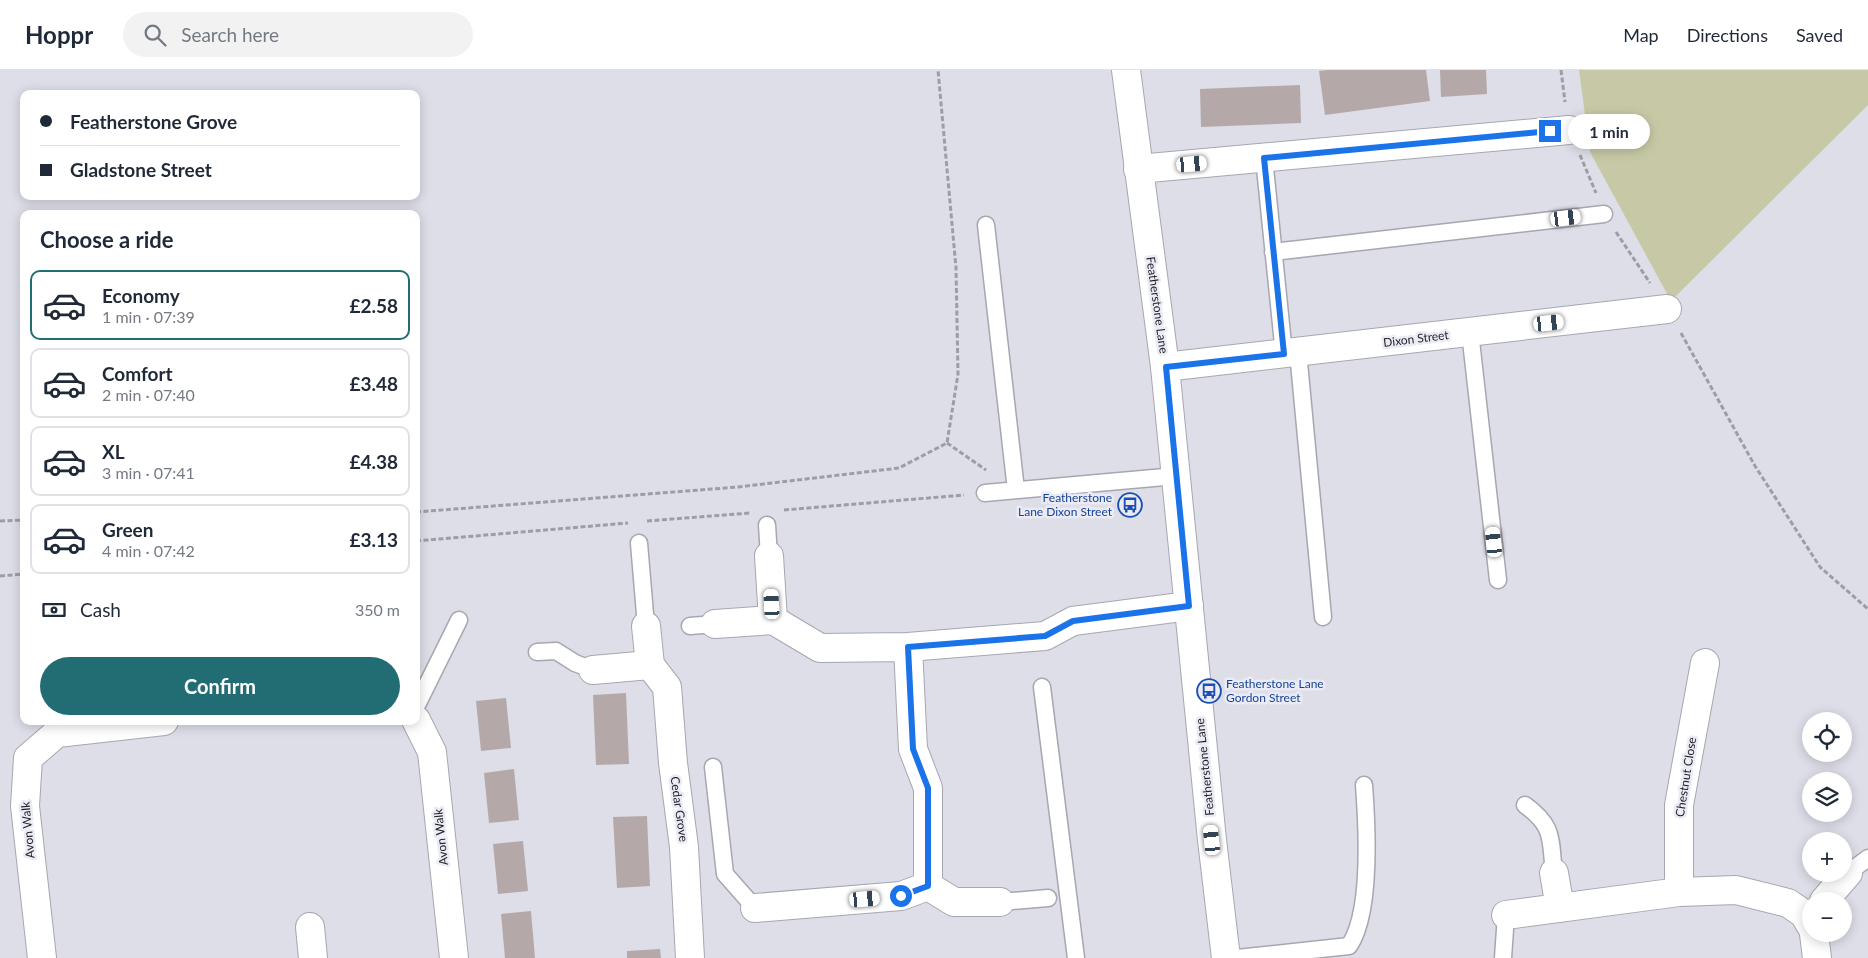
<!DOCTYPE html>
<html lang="en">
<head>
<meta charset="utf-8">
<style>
  :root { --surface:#fff; --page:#f2f2f3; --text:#1f2937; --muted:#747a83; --line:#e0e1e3; --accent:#226d74 }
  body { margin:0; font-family:Lato,sans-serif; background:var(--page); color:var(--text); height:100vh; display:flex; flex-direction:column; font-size:19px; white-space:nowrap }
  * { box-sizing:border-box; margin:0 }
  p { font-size:16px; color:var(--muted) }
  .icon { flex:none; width:28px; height:28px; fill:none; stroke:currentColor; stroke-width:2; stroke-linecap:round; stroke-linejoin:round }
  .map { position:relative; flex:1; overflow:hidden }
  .panel { position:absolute; left:20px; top:140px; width:400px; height:515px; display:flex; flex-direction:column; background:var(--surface); border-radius:10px; box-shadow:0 2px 12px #0003 }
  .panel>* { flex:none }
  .banner { position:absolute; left:20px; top:20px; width:400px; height:110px; border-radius:10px; box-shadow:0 2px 12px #0003; display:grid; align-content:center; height:110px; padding:0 20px; background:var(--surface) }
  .controls { position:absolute; left:1802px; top:642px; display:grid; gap:10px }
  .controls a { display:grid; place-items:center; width:50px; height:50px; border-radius:50%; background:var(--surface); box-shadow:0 2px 12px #0003; font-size:25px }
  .end { position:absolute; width:22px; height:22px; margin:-11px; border:6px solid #1a73e8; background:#fff; box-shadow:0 0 0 2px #fff }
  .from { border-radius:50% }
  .bubble { position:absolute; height:35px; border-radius:18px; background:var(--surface); box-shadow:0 2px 12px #0003; font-size:16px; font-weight:700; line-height:35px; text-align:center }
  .car { position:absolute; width:15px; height:30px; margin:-15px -8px; border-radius:6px; box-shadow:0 0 4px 1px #0007; background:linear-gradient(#fff 24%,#345 0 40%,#fff 0 76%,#345 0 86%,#fff 0) }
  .banner b { display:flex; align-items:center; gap:18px; height:48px; font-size:19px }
  .banner b+b { border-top:1px solid var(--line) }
  .banner i { width:12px; height:12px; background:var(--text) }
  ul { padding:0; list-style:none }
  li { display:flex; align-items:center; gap:15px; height:70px; margin:0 10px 8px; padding:0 10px; border:2px solid var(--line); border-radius:10px }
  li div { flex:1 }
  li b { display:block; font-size:19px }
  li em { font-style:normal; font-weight:700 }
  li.active { border-color:var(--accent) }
  li>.icon { width:45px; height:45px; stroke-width:1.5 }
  h2 { padding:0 20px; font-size:22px; line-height:60px }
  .pay { display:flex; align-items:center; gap:12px; height:55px; padding:0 20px; font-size:19px }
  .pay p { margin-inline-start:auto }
  .action { display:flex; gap:10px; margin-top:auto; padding:10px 20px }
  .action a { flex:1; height:58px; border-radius:30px; background:var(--accent); color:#fff; font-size:20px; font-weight:700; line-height:58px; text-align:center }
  header { display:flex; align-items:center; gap:30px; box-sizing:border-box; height:70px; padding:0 25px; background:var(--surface); border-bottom:1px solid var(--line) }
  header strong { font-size:24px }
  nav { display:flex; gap:28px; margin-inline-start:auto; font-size:18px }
  .search { width:350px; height:45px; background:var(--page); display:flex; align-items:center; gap:12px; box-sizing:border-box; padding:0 18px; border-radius:28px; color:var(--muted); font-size:19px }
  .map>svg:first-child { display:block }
  .green { fill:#c7c9a6 }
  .building { fill:#b4a9a8 }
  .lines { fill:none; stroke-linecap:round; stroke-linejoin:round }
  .lane-casing { stroke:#a6a7b0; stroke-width:19 }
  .street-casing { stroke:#a6a7b0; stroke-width:30 }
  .secondary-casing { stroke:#a6a7b0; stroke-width:30 }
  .path { stroke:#9d9ea5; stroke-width:3; stroke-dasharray:5 2.5; stroke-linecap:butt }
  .lane { stroke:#fff; stroke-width:16 }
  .street { stroke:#fff; stroke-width:28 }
  .secondary { stroke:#fff; stroke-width:28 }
  .route { stroke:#1a73e8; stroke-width:6 }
  .labels { text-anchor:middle; stroke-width:5; stroke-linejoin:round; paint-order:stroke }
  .street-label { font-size:12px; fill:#1f2023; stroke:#eaebf5 }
  .transit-label { font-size:12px; fill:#164399; stroke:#eaebf5; text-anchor:end }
</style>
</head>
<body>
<header>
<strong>Hoppr</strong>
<div class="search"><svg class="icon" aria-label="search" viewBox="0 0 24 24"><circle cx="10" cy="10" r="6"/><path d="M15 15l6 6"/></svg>Search here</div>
<nav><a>Map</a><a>Directions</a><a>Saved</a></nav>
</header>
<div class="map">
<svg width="1868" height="888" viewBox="0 0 1868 888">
  <rect width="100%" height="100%" fill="#dddee8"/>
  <!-- green -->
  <path class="green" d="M1579,0H1868V35L1671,231L1590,82Z"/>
  <!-- building -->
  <path class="building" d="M1328,0H1426L1430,31L1325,45L1319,1Z
    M1440,0H1486L1487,24L1441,27Z
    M1300,15L1301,53L1201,57L1200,19Z
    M626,623L629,694L596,695L593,625Z
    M506,628L511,678L481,681L476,631Z
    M514,699L519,750L489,753L484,703Z
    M647,746L650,816L617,818L613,747Z
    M523,771L528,821L498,824L493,774Z
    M531,841L535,888H505L501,844Z
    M660,879L661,888H627V881Z"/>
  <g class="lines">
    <!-- lane casing -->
    <g class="lane-casing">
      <path id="lane" d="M1264,88L1284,284
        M986,155L1016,420
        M1273,182L1604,144
        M1470,262L1498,510
        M1298,282L1323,547
        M985,423L1176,406
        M767,455L769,486
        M639,473L646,556
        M690,556L715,554
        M537,582L556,581L575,593L593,600
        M1042,617L1076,888
        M416,637L459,550
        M713,697L725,804L755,838
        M1525,735C1555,757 1550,769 1554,803
        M1848,803L1868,788
        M1000,832L1048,828
        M1237,888L1349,876C1372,843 1367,755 1364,715
        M1503,888L1506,845"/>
    </g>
    <!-- street casing -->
    <g class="street-casing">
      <path id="street" d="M1138,99L1569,60
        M1165,297L1667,239
        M769,486L773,550
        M715,554L773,550L820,578L908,577L1045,566L1073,551L1189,536
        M1705,593L1679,735V822L1736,820L1788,833L1804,844L1811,856
        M650,595L667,617L673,693L684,777L690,888
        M593,600L650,595L646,556
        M416,650L432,682L454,888
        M1554,803L1560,838
        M928,816L954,832H1000
        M1824,831L1848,803
        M755,838L901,826L928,816V718L913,679L908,577
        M1506,845L1679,822
        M310,857L313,888
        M1814,864L1817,888
        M42,888L25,736L28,688L57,663L164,651"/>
    </g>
    <!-- secondary casing -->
    <g class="secondary-casing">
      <path id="secondary" d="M1126,0L1165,297L1212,770L1226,888"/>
    </g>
    <!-- path -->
    <path class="path" d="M1561,0L1565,32
      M1580,85L1596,123
      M1616,162L1650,213
      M1681,263L1755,396L1820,497L1868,539
      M947,373L986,400
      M784,440L964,425
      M416,442L738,417L899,398L947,373L958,304L956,198L938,0
      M0,451L24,450
      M647,451L750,443
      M416,471L628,453
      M0,506L24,504"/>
    <!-- lane -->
    <use href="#lane" class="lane"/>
    <!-- street -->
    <use href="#street" class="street"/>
    <!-- secondary -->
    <use href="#secondary" class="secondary"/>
  </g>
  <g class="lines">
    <!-- route -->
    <path class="route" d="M901,826L928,816V718L913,679L908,577L1045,566L1073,551L1189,536L1166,297L1284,284L1264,88L1550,61"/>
  </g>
  <!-- icons -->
  <defs>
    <g id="bus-ring" transform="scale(1.25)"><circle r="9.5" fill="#eaebf5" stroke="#1a4fb4" stroke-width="1.5"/><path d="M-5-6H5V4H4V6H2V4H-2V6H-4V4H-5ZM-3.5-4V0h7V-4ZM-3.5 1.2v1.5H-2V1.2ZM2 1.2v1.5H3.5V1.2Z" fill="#1a4fb4"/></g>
  </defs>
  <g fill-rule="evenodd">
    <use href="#bus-ring" x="1130" y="435"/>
    <use href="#bus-ring" x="1209" y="621"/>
  </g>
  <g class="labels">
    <!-- street labels -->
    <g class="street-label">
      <text transform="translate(1157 235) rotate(82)" y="4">Featherstone Lane</text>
      <text transform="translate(1416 269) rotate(-7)" y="4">Dixon Street</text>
      <text transform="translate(1205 697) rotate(-96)" y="4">Featherstone Lane</text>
      <text transform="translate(1686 707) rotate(-81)" y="4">Chestnut Close</text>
      <text transform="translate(679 739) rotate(82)" y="4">Cedar Grove</text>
      <text transform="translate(28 760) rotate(-95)" y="4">Avon Walk</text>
      <text transform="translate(441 767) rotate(-96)" y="4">Avon Walk</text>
    </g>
    <!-- transit labels -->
    <g class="transit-label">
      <text x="1112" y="432">Featherstone<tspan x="1112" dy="14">Lane Dixon Street</tspan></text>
      <text x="1226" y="618" text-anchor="start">Featherstone Lane<tspan x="1226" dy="14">Gordon Street</tspan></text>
    </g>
  </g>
</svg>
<div class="controls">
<a><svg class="icon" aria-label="locate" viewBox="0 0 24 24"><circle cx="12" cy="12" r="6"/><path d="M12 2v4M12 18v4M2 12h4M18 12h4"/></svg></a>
<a><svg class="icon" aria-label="layers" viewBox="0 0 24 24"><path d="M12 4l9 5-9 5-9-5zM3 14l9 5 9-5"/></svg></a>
<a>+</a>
<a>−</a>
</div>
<i class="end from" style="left:901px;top:826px"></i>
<i class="end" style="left:1550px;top:61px"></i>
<div class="bubble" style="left:1568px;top:44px;width:82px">1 min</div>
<i class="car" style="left:1192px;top:94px;rotate:85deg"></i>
<i class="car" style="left:1566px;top:148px;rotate:83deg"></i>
<i class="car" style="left:1549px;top:253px;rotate:84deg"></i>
<i class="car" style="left:1494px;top:472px;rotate:354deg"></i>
<i class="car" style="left:772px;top:534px;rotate:357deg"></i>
<i class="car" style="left:1212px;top:770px;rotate:354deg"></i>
<i class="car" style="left:865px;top:829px;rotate:85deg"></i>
<div class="banner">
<b><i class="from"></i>Featherstone Grove</b>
<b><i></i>Gladstone Street</b>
</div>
<section class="panel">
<h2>Choose a ride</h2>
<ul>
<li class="active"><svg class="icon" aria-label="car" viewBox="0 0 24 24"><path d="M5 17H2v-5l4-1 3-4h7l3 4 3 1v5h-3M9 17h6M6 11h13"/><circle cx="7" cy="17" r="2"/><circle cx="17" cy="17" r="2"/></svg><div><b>Economy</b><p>1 min · 07:39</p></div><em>£2.58</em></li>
<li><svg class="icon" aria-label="car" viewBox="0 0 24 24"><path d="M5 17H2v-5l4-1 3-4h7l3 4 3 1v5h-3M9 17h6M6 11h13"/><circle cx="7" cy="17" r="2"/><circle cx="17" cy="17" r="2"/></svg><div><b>Comfort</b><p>2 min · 07:40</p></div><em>£3.48</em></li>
<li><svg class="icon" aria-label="car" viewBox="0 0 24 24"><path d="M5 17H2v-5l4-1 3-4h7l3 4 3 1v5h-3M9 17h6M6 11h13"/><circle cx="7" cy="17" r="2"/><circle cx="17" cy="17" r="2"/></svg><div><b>XL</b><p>3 min · 07:41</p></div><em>£4.38</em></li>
<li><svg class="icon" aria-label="car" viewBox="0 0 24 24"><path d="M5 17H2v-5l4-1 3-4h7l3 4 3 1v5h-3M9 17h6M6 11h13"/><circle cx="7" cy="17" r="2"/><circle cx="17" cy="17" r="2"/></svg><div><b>Green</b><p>4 min · 07:42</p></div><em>£3.13</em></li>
</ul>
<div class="pay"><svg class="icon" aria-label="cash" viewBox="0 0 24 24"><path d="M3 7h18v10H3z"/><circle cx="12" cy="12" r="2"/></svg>Cash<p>350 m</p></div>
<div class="action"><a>Confirm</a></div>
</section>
</div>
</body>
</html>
